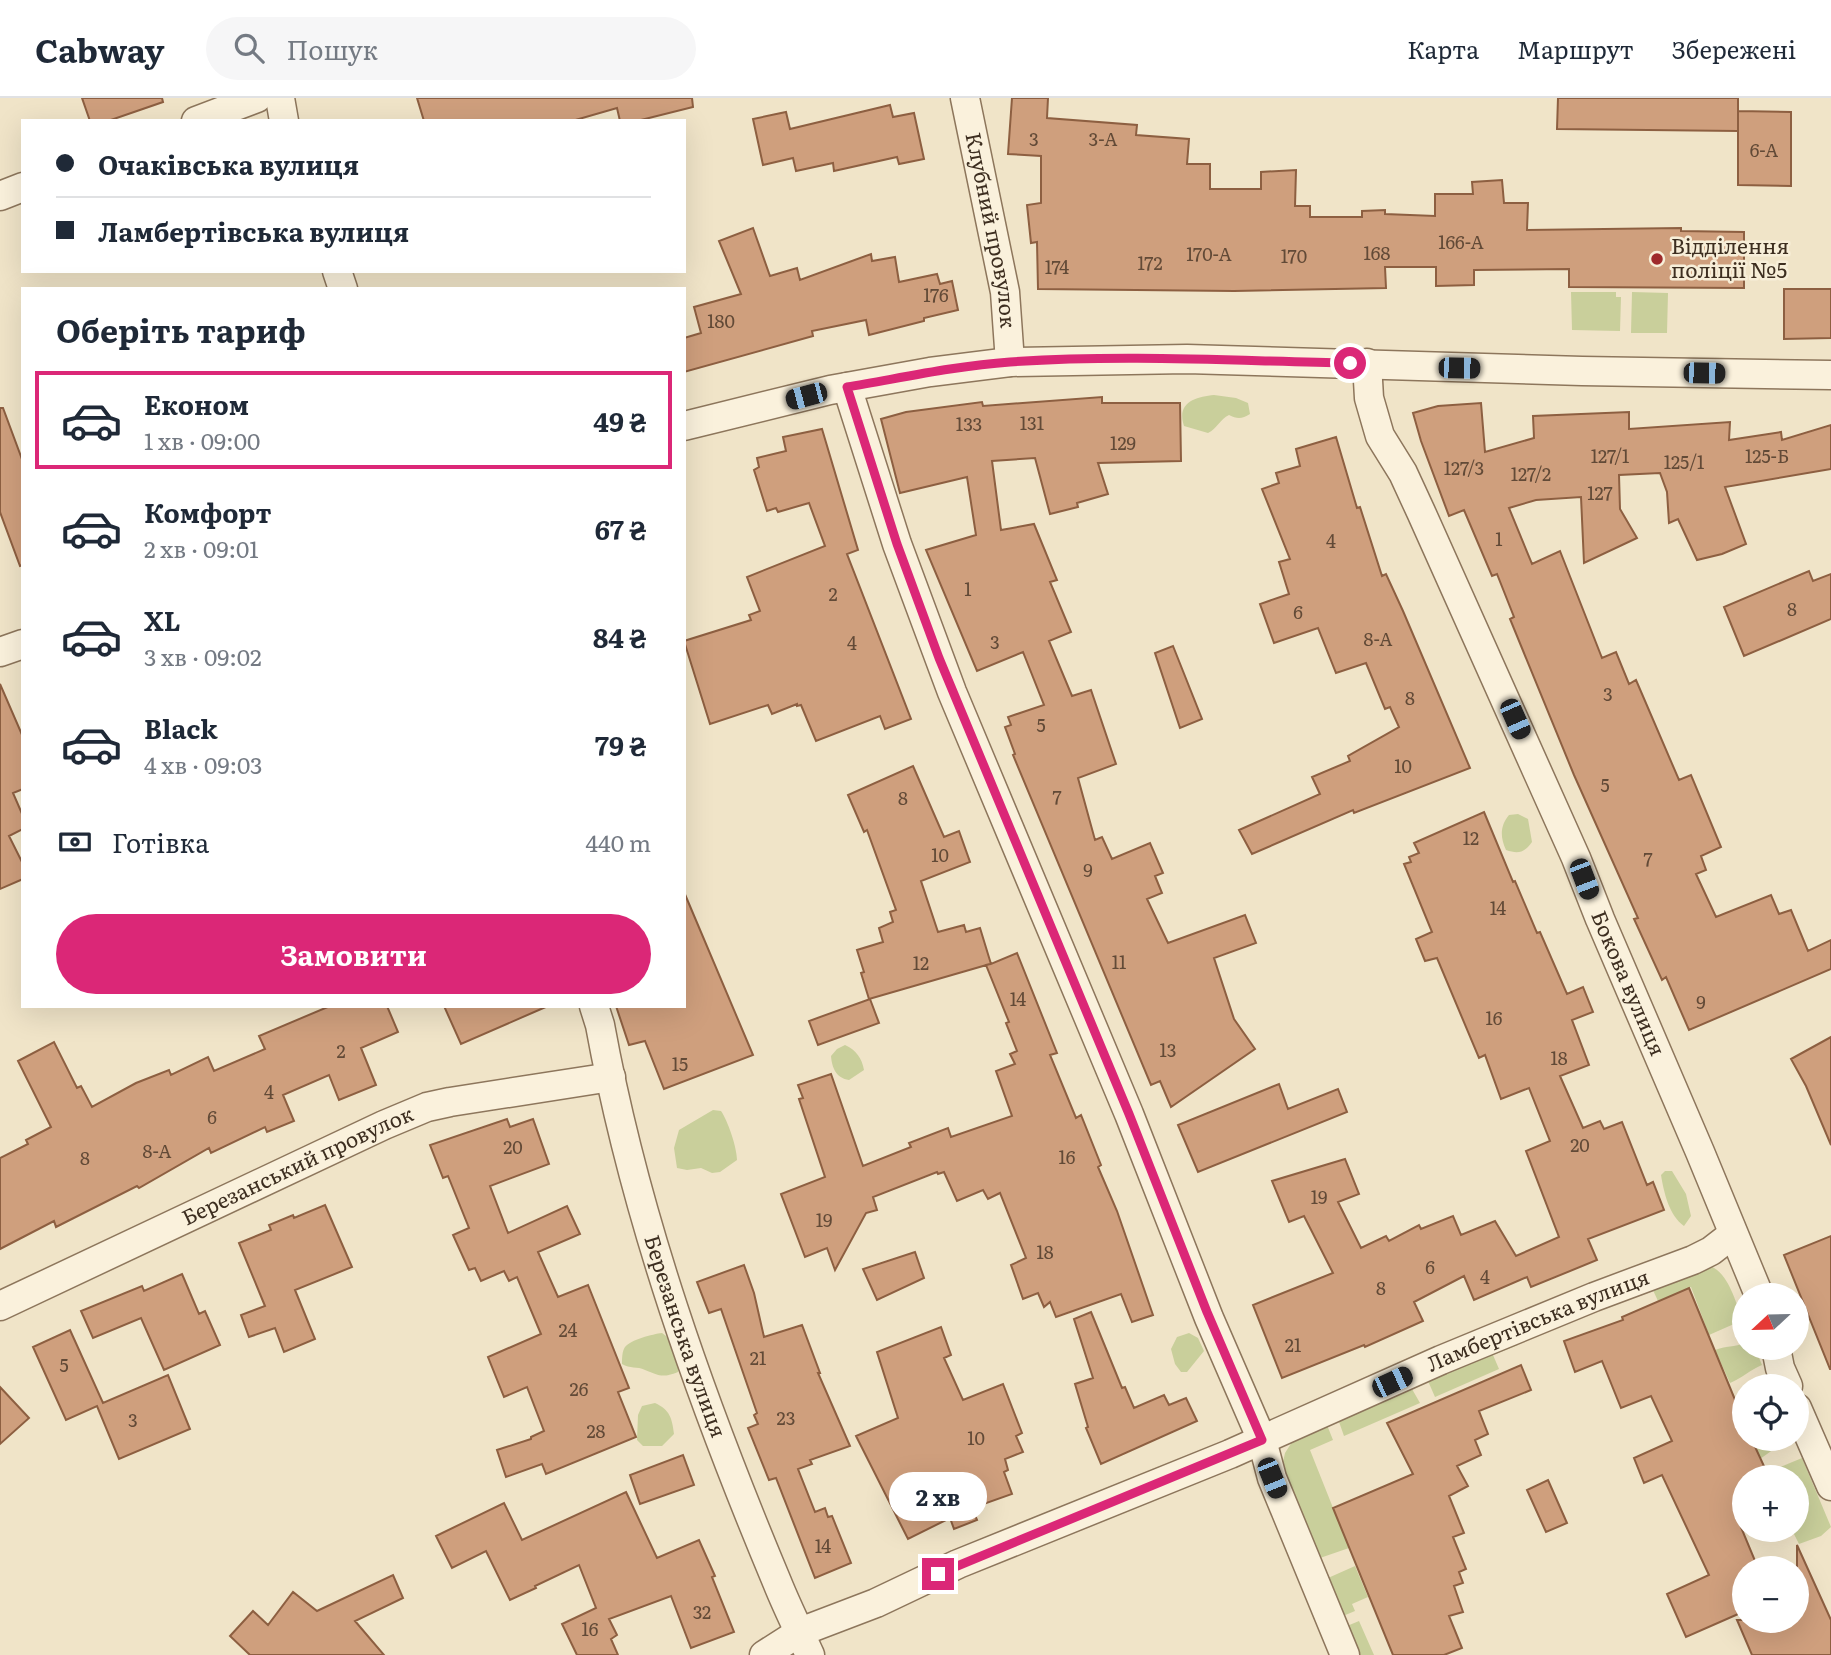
<!DOCTYPE html>
<html lang="uk">
<head>
<meta charset="utf-8">
<style>
  :root { --surface:#fff; --page:#f6f6f7; --text:#1f2937; --muted:#747a83; --line:#e0e1e3; --accent:#db2777 }
  body { margin:0; font-family:Literata,serif; background:var(--page); color:var(--text); height:100vh; display:flex; flex-direction:column; font-size:26px; white-space:nowrap }
  * { box-sizing:border-box; margin:0 }
  p { font-size:23px; color:var(--muted) }
  .icon { flex:none; width:38px; height:38px; fill:none; stroke:currentColor; stroke-width:2; stroke-linecap:round; stroke-linejoin:round }
  .map { position:relative; flex:1; overflow:hidden }
  .details { position:absolute; left:21px; top:189px; width:665px; height:721px; display:flex; flex-direction:column; background:var(--surface); border-radius:0px; box-shadow:0 7px 28px #0002 }
  .details>* { flex:none }
  .guide { position:absolute; left:21px; top:21px; width:665px; height:154px; border-radius:0px; box-shadow:0 7px 28px #0002; display:grid; align-content:center; height:154px; padding:0 35px; background:var(--surface) }
  .needle { width:46px; rotate:248deg }
  .buttons { position:absolute; left:1732px; top:1185px; display:grid; gap:14px }
  .buttons a { display:grid; place-items:center; width:77px; height:77px; border-radius:50%; background:var(--surface); box-shadow:0 7px 28px #0002; font-size:35px }
  .end { position:absolute; width:32px; height:32px; margin:-16px; border:9px solid #db2777; background:#fff; box-shadow:0 0 0 4px #fff }
  .from { border-radius:50% }
  .bubble { position:absolute; height:49px; border-radius:24px; background:var(--surface); box-shadow:0 7px 28px #0002; font-size:23px; font-weight:700; line-height:49px; text-align:center }
  .car { position:absolute; width:21px; height:42px; margin:-21px -10px; border-radius:9px; box-shadow:0 0 5px 2px #0007; background:linear-gradient(#222 24%,#8ab4d8 0 40%,#222 0 76%,#8ab4d8 0 86%,#222 0) }
  .guide b { display:flex; align-items:center; gap:24px; height:66px; font-size:26px }
  .guide b+b { border-top:2px solid var(--line) }
  .guide i { width:18px; height:18px; background:var(--text) }
  ul { padding:0; list-style:none }
  li { display:flex; align-items:center; gap:21px; height:98px; margin:0 14px 10px; padding:0 21px; border:4px solid transparent; border-radius:0px }
  li div { flex:1 }
  li b { display:block; font-size:26px }
  li em { font-style:normal; font-weight:700 }
  li.current { border-color:var(--accent) }
  li>.icon { width:63px; height:63px; stroke-width:1.5 }
  h2 { padding:0 35px; font-size:32px; line-height:84px }
  .pay { display:flex; align-items:center; gap:18px; height:77px; padding:0 35px; font-size:26px }
  .pay p { margin-inline-start:auto }
  .button { display:flex; gap:14px; margin-top:auto; padding:14px 35px }
  .button a { flex:1; height:80px; border-radius:42px; background:var(--accent); color:#fff; font-size:28px; font-weight:700; line-height:80px; text-align:center }
  header { display:flex; align-items:center; gap:42px; box-sizing:border-box; height:98px; padding:0 35px; background:var(--surface); border-bottom:2px solid var(--line) }
  header strong { font-size:33px }
  nav { display:flex; gap:38px; margin-inline-start:auto; font-size:24px }
  .search { width:490px; height:63px; background:var(--page); display:flex; align-items:center; gap:18px; box-sizing:border-box; padding:0 24px; border-radius:38px; color:var(--muted); font-size:26px }
  .map>svg:first-child { display:block }
  .green { fill:#c9cf9b }
  .building { fill:#cf9f7d; stroke:#8d5f41; stroke-width:2 }
  .lines { fill:none; stroke-linecap:round; stroke-linejoin:round }
  .minor-casing { stroke:#8d765c; stroke-width:31 }
  .minor { stroke:#faf1dc; stroke-width:28 }
  .route { stroke:#db2777; stroke-width:9 }
  .poi-dot { fill:#9e2a2b; stroke:#f7eed8; stroke-width:2.5 }
  .labels { text-anchor:middle; stroke-width:5; stroke-linejoin:round; paint-order:stroke }
  .number-label { font-size:18px; fill:#624a37 }
  .street-label { font-size:21px; fill:#3d2e20; stroke:#f7eed8 }
  .poi-label { font-size:21px; fill:#3d2e20; stroke:#f7eed8; text-anchor:start }
</style>
</head>
<body>
<header>
<strong>Cabway</strong>
<div class="search"><svg class="icon" aria-label="search" viewBox="0 0 24 24"><circle cx="10" cy="10" r="6"/><path d="M15 15l6 6"/></svg>Пошук</div>
<nav><a>Карта</a><a>Маршрут</a><a>Збережені</a></nav>
</header>
<div class="map">
<svg width="1831" height="1557" viewBox="0 0 1831 1557">
  <rect width="100%" height="100%" fill="#f0e4c8"/>
  <!-- green -->
  <path class="green" d="M1571,194H1616V199H1621L1620,233L1572,232Z
    M1632,194L1668,195L1667,235H1631Z
    M1214,297L1236,300L1248,305L1250,316C1242,321 1237,321 1229,317C1220,321 1217,331 1208,335L1184,328C1176,304 1196,299 1214,297Z
    M1518,716L1528,721L1532,744C1524,755 1518,756 1506,752C1500,739 1500,728 1509,717Z
    M845,947C856,952 862,960 864,972L849,982C836,980 832,970 831,958L837,951Z
    M713,1012L721,1013C728,1023 737,1050 737,1062L720,1074L712,1075L701,1070L687,1072L677,1070L674,1050L679,1032Z
    M1665,1073H1672L1686,1096L1691,1118L1684,1128C1669,1117 1664,1095 1661,1077Z
    M1708,1167C1729,1174 1735,1204 1743,1222L1709,1237L1691,1189L1658,1203L1652,1190Z
    M662,1235C673,1242 681,1260 678,1274C662,1280 660,1278 645,1272C637,1268 630,1271 622,1266C622,1261 622,1253 625,1249C630,1242 653,1236 662,1235Z
    M1189,1235L1198,1240L1204,1253L1187,1274H1181L1175,1266L1171,1251L1177,1239Z
    M1517,1244L1518,1247L1493,1257L1499,1271L1435,1299L1428,1283Z
    M1745,1245V1250H1755L1762,1267C1750,1272 1742,1280 1730,1285L1715,1252C1725,1248 1735,1249 1745,1245Z
    M1412,1291L1420,1305L1344,1338L1338,1321Z
    M655,1305C670,1312 672,1320 674,1336L662,1348H643L637,1342L638,1317L642,1308Z
    M1327,1327L1333,1342L1310,1352L1349,1450L1320,1460L1302,1415L1283,1378L1282,1368L1285,1355L1292,1344Z
    M1751,1341H1788L1760,1361Z
    M1802,1360L1831,1429L1821,1438L1799,1446L1792,1432H1797V1379H1770L1768,1374Z
    M1355,1468L1368,1499L1352,1506L1355,1513L1343,1518L1328,1480Z
    M1359,1523L1374,1557H1359L1347,1528Z"/>
  <!-- building -->
  <path class="building" d="M82,0H162L163,4L108,23H90Z
    M417,0H692L693,9L637,23H620L617,10L572,23H424Z
    M1012,0H1048L1047,20L1137,27L1136,37L1189,41L1187,66H1210V91H1261V74L1296,72L1295,108H1310V119H1362V113L1385,112V116L1435,118V96H1473L1472,84L1502,82L1504,105H1528L1527,132L1681,130V133L1744,134V190L1569,189V171L1474,172V187L1436,188V169H1385L1386,190L1234,193L1038,191L1037,144L1031,145L1027,107L1041,105V58L1008,56Z
    M1558,0H1738V33L1557,31Z
    M890,7L893,19L914,15L924,61L899,66L897,59L834,73L833,65L796,73L793,60L763,67L753,21L786,14L790,31Z
    M1738,13L1791,14V88L1738,87Z
    M753,130L770,178L797,170L800,182L871,156L872,163L895,159L899,184L937,176L940,186L952,183L958,212L924,220V223L869,237L866,222L812,233L813,238L684,274V240L701,235L694,209L741,196L719,143Z
    M1784,191H1831V240L1784,241Z
    M1102,299V305H1180L1181,363L1098,365L1108,396L1077,405L1078,409L1050,416L1035,360L992,363L1001,432L1034,426L1057,482L1050,484L1071,534L1049,543L1072,598L1091,592L1116,666L1078,680L1095,742L1102,739L1112,761L1150,745L1163,775L1155,778L1162,795L1147,801L1168,845L1245,817L1256,845L1214,860L1234,921L1255,951L1171,1009L1160,983L1151,987L1013,657L1015,656L1005,629L1011,627L1008,619L1044,607L1023,554L977,573L926,452L976,437L967,379L900,395L881,321L906,314L982,304L983,308Z
    M1481,305L1485,354L1534,340L1533,318L1629,314V331L1730,324L1729,342L1781,334L1782,342L1831,327V371L1725,389L1746,446L1722,456L1697,462L1678,421L1669,425L1667,394L1660,375L1619,377L1620,411L1637,440L1584,465L1581,399L1536,402L1509,410L1532,466L1560,453L1602,560L1616,554L1629,586L1636,582L1679,682L1691,677L1721,749L1701,758L1706,772L1696,776L1716,819L1771,797L1779,816L1791,812L1808,853L1831,842V871L1689,932L1666,879L1662,882L1634,821L1638,820L1574,677L1510,521L1514,519L1497,476L1492,478L1464,412L1449,418L1421,343L1413,315L1438,308Z
    M0,310H3L23,364V467L20,468L0,414Z
    M822,331L858,452L847,456L911,621L885,631L880,618L816,643L801,607L797,608V606L772,616L768,607L710,626L684,543L751,522L749,517L760,513L747,479L825,448L809,405L778,414L776,410L767,413L754,372L759,369L757,360L786,353L783,339Z
    M1336,339L1357,410L1360,409L1382,478L1386,476L1403,513L1470,670L1354,715L1353,712L1252,756L1239,732L1320,696L1312,679L1350,663L1348,658L1399,629L1390,609L1385,611L1366,565L1336,575L1318,530L1274,545L1260,506L1289,496L1279,464L1290,461L1262,391L1279,385L1276,375L1300,368L1296,351Z
    M1809,473L1813,483L1831,476V521L1744,558L1724,509Z
    M1173,548L1202,621L1180,630L1155,555Z
    M0,586L23,639V691L13,695L23,718V731L9,738L23,766V781L0,791Z
    M913,668L944,739L959,733L970,764L921,783L938,834L964,827L966,834L980,830L991,866L1017,855L1057,955L1050,957L1076,1020L1081,1017L1101,1067L1098,1069L1117,1113L1153,1217L1132,1224L1121,1196L1056,1219L1050,1204L1044,1209L1038,1195L1023,1201L1011,1167L1026,1160L1000,1095L988,1101L983,1092L957,1103L944,1074L938,1076L937,1074L873,1099L877,1112L866,1115L835,1172L827,1150L805,1159L781,1096L825,1079L799,1001L803,1000L798,987L831,976L863,1068L911,1049L909,1045L948,1030L951,1039L1012,1018L996,973L1015,966L1010,956L1017,953L1006,925L1009,924L986,867L990,866L869,901L861,875L864,874L857,852L883,844L879,830L893,824L890,814L896,812L867,732L864,734L848,697Z
    M1484,714L1513,784L1515,783L1537,835L1540,834L1567,896L1583,889L1593,914L1572,922L1589,967L1560,978L1583,1030L1600,1023L1604,1031L1622,1024L1647,1087L1653,1084L1664,1112L1588,1141L1597,1162L1531,1189L1527,1179L1474,1202L1464,1178L1414,1204L1423,1223L1365,1249L1364,1247L1282,1280L1253,1207L1333,1175L1304,1118L1289,1124L1272,1083L1345,1061L1359,1096L1338,1104L1361,1150L1386,1138L1389,1143L1419,1127L1421,1131L1453,1118L1461,1137L1495,1123L1516,1158L1559,1139L1526,1053L1550,1043L1529,990L1501,1001L1485,957L1479,960L1437,860L1425,863L1416,841L1432,834L1404,766L1411,764L1409,759L1419,755L1414,745Z
    M684,794L753,957L664,991L645,943L629,947L616,908H684Z
    M870,901L879,925L818,947L809,923Z
    M330,908H387L398,934L361,950L376,987L339,1002L329,977L283,997L294,1023L267,1034L265,1029L211,1055L209,1050L139,1090L137,1088L56,1129L54,1123L0,1151V1060L28,1046L26,1042L51,1029L18,963L54,944L77,990L81,988L92,1009L136,985L169,972L171,977L208,959L214,973L265,951L259,938Z
    M444,908H548L461,946Z
    M1831,939V1047L1806,988L1791,961Z
    M1279,986L1288,1011L1338,991L1347,1014L1198,1074L1178,1027Z
    M507,1021L510,1029L533,1021L549,1066L490,1088L508,1135L567,1108L580,1136L538,1154L558,1199L588,1187L629,1290L618,1294L636,1339L546,1376L542,1366L506,1379L497,1352L531,1341V1339L544,1333L527,1289L504,1299L488,1259L541,1236L517,1179L509,1183L504,1173L481,1183L475,1170L469,1172L453,1137L469,1130L448,1078L443,1080L430,1047Z
    M325,1107L352,1169L295,1192L315,1241L284,1254L275,1230L249,1239L241,1217L265,1208L239,1145L271,1132L269,1127L293,1117L294,1120Z
    M1831,1138V1271H1830L1784,1157Z
    M915,1154L924,1180L877,1202L863,1171Z
    M744,1167L754,1195L764,1239L802,1227L820,1275H818L850,1348L810,1362L812,1366L798,1371L815,1414L825,1410L828,1419L832,1418L851,1465L815,1480L776,1380L769,1382L748,1330L758,1326L754,1317L757,1315L721,1211L709,1215L697,1184Z
    M182,1176L199,1216L205,1213L220,1247L164,1272L141,1220L93,1240L81,1213L142,1188L144,1193Z
    M1689,1190L1745,1326V1340H1751L1769,1379H1745V1419L1738,1422L1758,1470H1745V1513L1686,1539L1667,1496L1709,1477L1662,1377L1644,1385L1634,1360L1672,1343L1651,1298L1621,1310L1602,1263L1575,1274L1564,1243L1623,1222L1622,1219Z
    M1091,1214L1122,1290L1125,1289L1134,1310L1164,1297L1169,1307L1186,1300L1197,1323L1101,1366L1086,1330L1088,1329L1075,1286L1093,1280L1074,1221Z
    M941,1229L951,1257L944,1260L963,1302L1003,1286L1022,1335L1016,1338L1023,1354L1005,1361L1008,1372L1004,1374L1012,1396L972,1410L977,1422L954,1431L950,1420L908,1441L856,1338L898,1320L877,1254Z
    M70,1232L103,1305L168,1277L190,1331L119,1361L97,1308L66,1322L33,1249Z
    M1521,1267L1531,1292L1479,1313L1488,1336L1475,1342L1481,1357L1457,1368L1468,1388L1449,1398L1464,1435L1453,1439L1466,1471L1459,1474L1463,1485L1454,1488L1463,1514L1449,1518L1462,1550L1444,1557H1393L1333,1410L1413,1376L1387,1325Z
    M0,1289L29,1320L0,1346Z
    M683,1357L694,1387L640,1406L630,1377Z
    M1548,1382L1567,1425L1546,1434L1527,1392Z
    M626,1394L657,1460L699,1442L715,1478L712,1479L734,1534L691,1550L671,1498L609,1521L617,1537L611,1541L618,1557H577L562,1526L596,1510L579,1467L535,1488L536,1490L510,1502L486,1453L452,1470L436,1438L504,1405L522,1442Z
    M1797,1447L1831,1522V1557H1752L1737,1522H1797Z
    M393,1477L403,1500L355,1523L384,1557H250L230,1538L253,1513L268,1527L293,1494L317,1513Z"/>
  <g class="lines">
    <!-- minor casing -->
    <g class="minor-casing">
      <g id="minor">
        <path d="M280,0L284,23"/>
        <path id="s1" d="M965,0L1005,194L1010,264"/>
        <path d="M196,23L257,0"/>
        <path d="M0,98L23,89"/>
        <path d="M337,173L343,191"/>
        <path id="s2" d="M1367,265L1369,300L1380,338L1403,375L1421,414L1576,760L1600,821L1700,1054L1759,1197"/>
        <path d="M847,289L897,446L952,594L1129,1016L1209,1220L1262,1342L1272,1380L1345,1557"/>
        <path d="M684,328L830,292L930,274L1010,264L1187,261L1582,273L1831,277"/>
        <path d="M0,554L23,546"/>
        <path id="s3" d="M594,908L600,927C635,1119 702,1305 777,1484C787,1509 799,1533 810,1557"/>
        <path id="s4" d="M0,1208L384,1027L427,1009L450,1004L611,979"/>
        <path d="M1776,1250L1780,1270L1788,1288"/>
        <path d="M1797,1310L1831,1388"/>
        <path id="s5" d="M764,1557L800,1534L876,1505L958,1466L1230,1356L1441,1262L1594,1199L1693,1162L1711,1153L1733,1136"/>
      </g>
    </g>
    <!-- minor -->
    <use href="#minor" class="minor"/>
  </g>
  <g class="lines">
    <!-- route -->
    <path class="route" d="M938,1476L1262,1342L1207,1214L1129,1016L939,560L897,446L847,289C901,280 955,268 1010,264C1123,256 1237,263 1350,265"/>
  </g>
  <!-- markers -->
  <circle class="poi-dot" cx="1657" cy="161" r="7"/>
  <g class="labels">
    <!-- number labels -->
    <g class="number-label">
      <text x="1034" y="48">3</text>
      <text x="1103" y="48">3-А</text>
      <text x="1764" y="59">6-А</text>
      <text x="1461" y="151">166-А</text>
      <text x="1377" y="162">168</text>
      <text x="1209" y="163">170-А</text>
      <text x="1294" y="165">170</text>
      <text x="1150" y="172">172</text>
      <text x="1057" y="176">174</text>
      <text x="936" y="204">176</text>
      <text x="721" y="230">180</text>
      <text x="1032" y="332">131</text>
      <text x="969" y="333">133</text>
      <text x="1123" y="352">129</text>
      <text x="1610" y="365">127/1</text>
      <text x="1767" y="365">125-Б</text>
      <text x="1684" y="371">125/1</text>
      <text x="1464" y="377">127/3</text>
      <text x="1531" y="383">127/2</text>
      <text x="1600" y="402">127</text>
      <text x="1499" y="448">1</text>
      <text x="1331" y="450">4</text>
      <text x="968" y="498">1</text>
      <text x="833" y="503">2</text>
      <text x="1792" y="518">8</text>
      <text x="1298" y="521">6</text>
      <text x="1378" y="548">8-А</text>
      <text x="995" y="551">3</text>
      <text x="852" y="552">4</text>
      <text x="1608" y="603">3</text>
      <text x="1410" y="607">8</text>
      <text x="1041" y="634">5</text>
      <text x="1403" y="675">10</text>
      <text x="1605" y="694">5</text>
      <text x="1057" y="706">7</text>
      <text x="903" y="707">8</text>
      <text x="1471" y="747">12</text>
      <text x="940" y="764">10</text>
      <text x="1648" y="768">7</text>
      <text x="1088" y="779">9</text>
      <text x="1498" y="817">14</text>
      <text x="1119" y="871">11</text>
      <text x="921" y="872">12</text>
      <text x="1018" y="908">14</text>
      <text x="1701" y="911">9</text>
      <text x="1494" y="927">16</text>
      <text x="1168" y="959">13</text>
      <text x="341" y="960">2</text>
      <text x="1559" y="967">18</text>
      <text x="680" y="973">15</text>
      <text x="269" y="1001">4</text>
      <text x="212" y="1026">6</text>
      <text x="1580" y="1054">20</text>
      <text x="513" y="1056">20</text>
      <text x="157" y="1060">8-А</text>
      <text x="1067" y="1066">16</text>
      <text x="85" y="1067">8</text>
      <text x="1319" y="1106">19</text>
      <text x="824" y="1129">19</text>
      <text x="1045" y="1161">18</text>
      <text x="1430" y="1176">6</text>
      <text x="1485" y="1186">4</text>
      <text x="1381" y="1197">8</text>
      <text x="568" y="1239">24</text>
      <text x="1293" y="1254">21</text>
      <text x="758" y="1267">21</text>
      <text x="64" y="1274">5</text>
      <text x="579" y="1298">26</text>
      <text x="786" y="1327">23</text>
      <text x="133" y="1329">3</text>
      <text x="596" y="1340">28</text>
      <text x="976" y="1347">10</text>
      <text x="823" y="1455">14</text>
      <text x="702" y="1521">32</text>
      <text x="590" y="1538">16</text>
    </g>
    <!-- street labels -->
    <g class="street-label">
      <text dy="7" stroke="none"><textPath href="#s1" startOffset="135">Клубний провулок</textPath></text>
      <text dy="7" stroke="none"><textPath href="#s2" startOffset="676">Бокова вулиця</textPath></text>
      <text dy="7" stroke="none"><textPath href="#s4" startOffset="329">Березанський провулок</textPath></text>
      <text dy="7" stroke="none"><textPath href="#s5" startOffset="844">Ламбертівська вулиця</textPath></text>
      <text dy="7" stroke="none"><textPath href="#s3" startOffset="343">Березанська вулиця</textPath></text>
    </g>
    <!-- poi labels -->
    <g class="poi-label">
      <text x="1671" y="156">Відділення<tspan x="1671" dy="24">поліції №5</tspan></text>
    </g>
  </g>
</svg>
<div class="buttons">
<a><svg class="needle" viewBox="-14 -14 28 28"><path d="M0-13l5 13h-10z" fill="#e53935"/><path d="M0 13l5-13h-10z" fill="#747a83"/></svg></a>
<a><svg class="icon" aria-label="locate" viewBox="0 0 24 24"><circle cx="12" cy="12" r="6"/><path d="M12 2v4M12 18v4M2 12h4M18 12h4"/></svg></a>
<a>+</a>
<a>−</a>
</div>
<i class="end from" style="left:1350px;top:265px"></i>
<i class="end" style="left:938px;top:1476px"></i>
<div class="bubble" style="left:889px;top:1374px;width:98px">2 хв</div>
<i class="car" style="left:1459px;top:270px;rotate:91deg"></i>
<i class="car" style="left:1704px;top:275px;rotate:91deg"></i>
<i class="car" style="left:806px;top:298px;rotate:255deg"></i>
<i class="car" style="left:1515px;top:621px;rotate:156deg"></i>
<i class="car" style="left:1584px;top:781px;rotate:159deg"></i>
<i class="car" style="left:1392px;top:1284px;rotate:65deg"></i>
<i class="car" style="left:1272px;top:1380px;rotate:158deg"></i>
<div class="guide">
<b><i class="from"></i>Очаківська вулиця</b>
<b><i></i>Ламбертівська вулиця</b>
</div>
<section class="details">
<h2>Оберіть тариф</h2>
<ul>
<li class="current"><svg class="icon" aria-label="car" viewBox="0 0 24 24"><path d="M5 17H2v-5l4-1 3-4h7l3 4 3 1v5h-3M9 17h6M6 11h13"/><circle cx="7" cy="17" r="2"/><circle cx="17" cy="17" r="2"/></svg><div><b>Економ</b><p>1 хв · 09:00</p></div><em>49 ₴</em></li>
<li><svg class="icon" aria-label="car" viewBox="0 0 24 24"><path d="M5 17H2v-5l4-1 3-4h7l3 4 3 1v5h-3M9 17h6M6 11h13"/><circle cx="7" cy="17" r="2"/><circle cx="17" cy="17" r="2"/></svg><div><b>Комфорт</b><p>2 хв · 09:01</p></div><em>67 ₴</em></li>
<li><svg class="icon" aria-label="car" viewBox="0 0 24 24"><path d="M5 17H2v-5l4-1 3-4h7l3 4 3 1v5h-3M9 17h6M6 11h13"/><circle cx="7" cy="17" r="2"/><circle cx="17" cy="17" r="2"/></svg><div><b>XL</b><p>3 хв · 09:02</p></div><em>84 ₴</em></li>
<li><svg class="icon" aria-label="car" viewBox="0 0 24 24"><path d="M5 17H2v-5l4-1 3-4h7l3 4 3 1v5h-3M9 17h6M6 11h13"/><circle cx="7" cy="17" r="2"/><circle cx="17" cy="17" r="2"/></svg><div><b>Black</b><p>4 хв · 09:03</p></div><em>79 ₴</em></li>
</ul>
<div class="pay"><svg class="icon" aria-label="cash" viewBox="0 0 24 24"><path d="M3 7h18v10H3z"/><circle cx="12" cy="12" r="2"/></svg>Готівка<p>440 m</p></div>
<div class="button"><a>Замовити</a></div>
</section>
</div>
</body>
</html>
